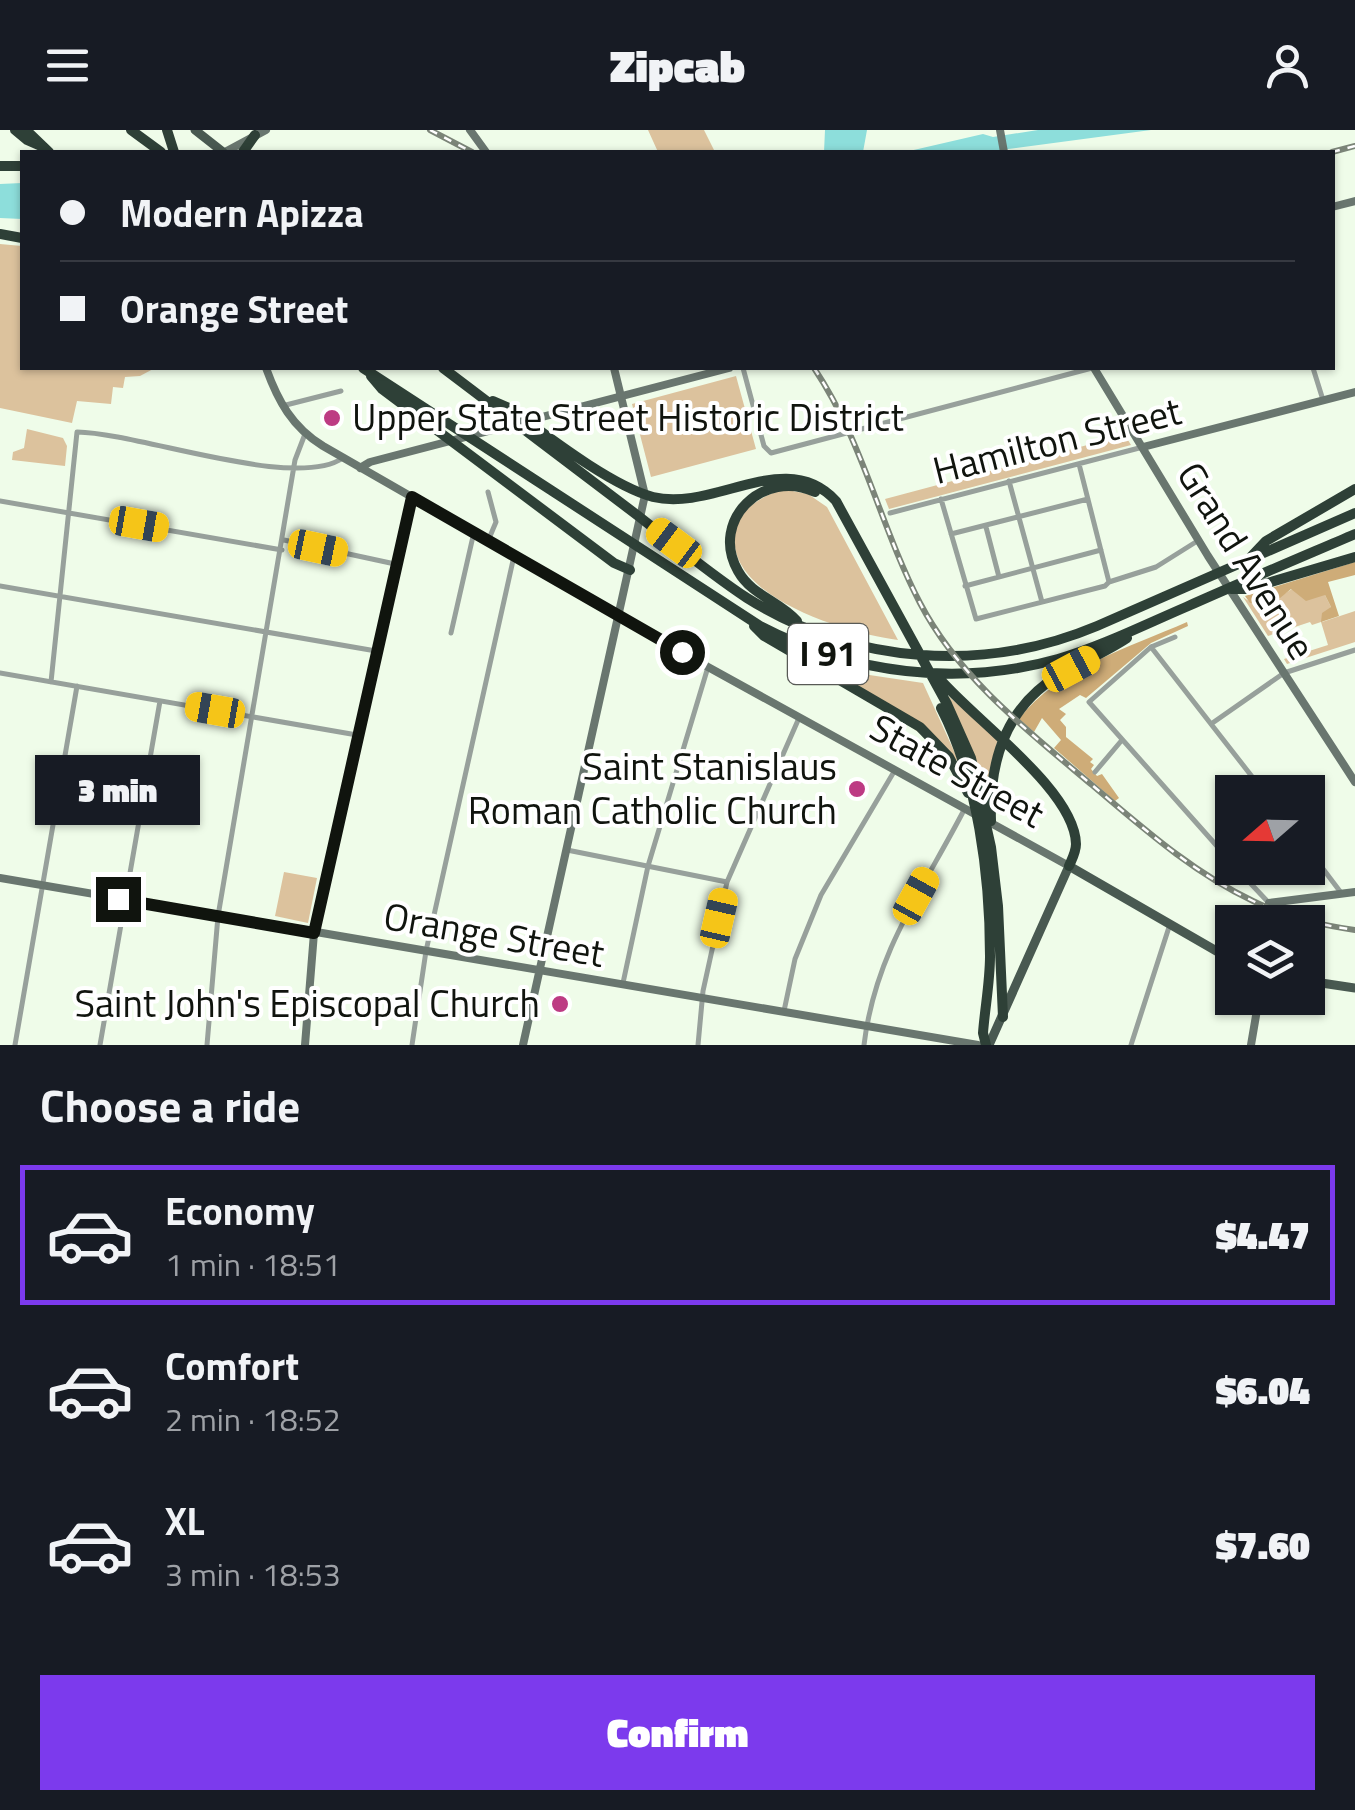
<!DOCTYPE html>
<html lang="en">
<head>
<meta charset="utf-8">
<style>
  :root { --surface:#171b24; --page:#242831; --text:#f1f3f6; --muted:#9ea1a6; --line:#363941; --accent:#7c3aed }
  body { margin:0; font-family:"Titillium Web",sans-serif; background:var(--page); color:var(--text); height:100vh; display:flex; flex-direction:column; font-size:38px; white-space:nowrap }
  * { box-sizing:border-box; margin:0 }
  p { font-size:32px; color:var(--muted) }
  .icon { flex:none; width:55px; height:55px; fill:none; stroke:currentColor; stroke-width:2; stroke-linecap:round; stroke-linejoin:round }
  .map { position:relative; height:915px; overflow:hidden }
  .panel { display:flex; flex-direction:column; background:var(--surface); flex:1 }
  .panel>* { flex:none }
  .top-card { position:absolute; left:20px; top:20px; width:1315px; height:220px; border-radius:0px; box-shadow:0 2px 8px #0004; display:grid; align-content:center; height:220px; padding:0 40px; background:var(--surface) }
  .needle { width:65px; rotate:250deg }
  .controls { position:absolute; left:1215px; top:645px; display:grid; gap:20px }
  .controls a { display:grid; place-items:center; width:110px; height:110px; border-radius:0px; background:var(--surface); box-shadow:0 2px 8px #0004; font-size:50px }
  .end { position:absolute; width:45px; height:45px; margin:-22px; border:12px solid #10140e; background:#fff; box-shadow:0 0 0 5px #fff }
  .from { border-radius:50% }
  .bubble { position:absolute; height:70px; border-radius:0px; background:var(--surface); box-shadow:0 2px 8px #0004; font-size:32px; font-weight:800; line-height:70px; text-align:center }
  .car { position:absolute; width:30px; height:60px; margin:-30px -15px; border-radius:12px; box-shadow:0 0 8px 2px #0007; background:linear-gradient(#f5c518 24%,#345 0 40%,#f5c518 0 76%,#345 0 86%,#f5c518 0) }
  .top-card b { display:flex; align-items:center; gap:35px; height:95px; font-size:38px }
  .top-card b+b { border-top:2px solid var(--line) }
  .top-card i { width:25px; height:25px; background:var(--text) }
  ul { padding:0; list-style:none }
  li { display:flex; align-items:center; gap:30px; height:140px; margin:0 20px 15px; padding:0 20px; border:5px solid transparent; border-radius:0px }
  li div { flex:1 }
  li b { display:block; font-size:38px }
  li em { font-style:normal; font-weight:800 }
  li.on { border-color:var(--accent) }
  li>.icon { width:90px; height:90px; stroke-width:1.5 }
  h2 { padding:0 40px; font-size:45px; line-height:120px }
  .button { display:flex; gap:20px; margin-top:auto; padding:20px 40px }
  .button a { flex:1; height:115px; border-radius:0px; background:var(--accent); color:#fff; font-size:40px; font-weight:800; line-height:115px; text-align:center }
  header { display:flex; justify-content:space-between; align-items:center; height:130px; padding:0 40px; background:var(--surface); font-size:45px; font-weight:800 }
  .map>svg:first-child { display:block }
  .green { fill:#dcc29d }
  .forest { fill:#ceac78 }
  .water { fill:#8ddedb }
  .lines { fill:none; stroke-linecap:round; stroke-linejoin:round }
  .street { stroke:#97a09b; stroke-width:5 }
  .secondary { stroke:#69766f; stroke-width:8 }
  .primary { stroke:#495951; stroke-width:9 }
  .highway { stroke:#2e4037; stroke-width:10 }
  .rail-casing { stroke:#7b8478; stroke-width:6 }
  .rail { stroke:#fff; stroke-width:2.5; stroke-dasharray:8; stroke-linecap:butt }
  .route { stroke:#10140e; stroke-width:12 }
  .poi-dot { fill:#bd3b83; stroke:#fff; stroke-width:4 }
  .labels { text-anchor:middle; stroke-width:8; stroke-linejoin:round; paint-order:stroke }
  .shield { fill:#fff; stroke:#585a56; stroke-width:2.5 }
  .shield-label { font-size:35px; font-weight:bold; fill:#10140e }
  .poi-label { font-size:38px; fill:#10140e; stroke:#fff; text-anchor:end }
  .street-label { font-size:38px; fill:#10140e; stroke:#fff }
</style>
</head>
<body>
<header><svg class="icon" aria-label="menu" viewBox="0 0 24 24"><path d="M4 6h16M4 12h16M4 18h16"/></svg>Zipcab<svg class="icon" aria-label="person" viewBox="0 0 24 24"><circle cx="12" cy="8" r="4"/><path d="M4 21q1-7 8-7t8 7"/></svg></header>
<div class="map">
<svg width="1355" height="915" viewBox="0 0 1355 915">
  <rect width="100%" height="100%" fill="#effce9"/>
  <!-- green -->
  <path class="green" d="M648,0H704L715,22H658Z
    M0,114L22,116V238H155L140,246L125,247L123,258L113,257L111,274L77,271L72,293L0,278Z
    M736,246L756,319L651,347L632,274Z
    M27,299L63,308L67,316L65,336L12,330L13,322L24,318Z
    M1125,305L1131,315L889,379L885,369Z
    M782,359L808,364L827,377L898,510C850,504 727,468 735,405C739,378 760,368 782,359Z
    M1292,459L1325,465L1331,477L1322,492L1355,481V512L1287,534L1284,529L1328,515L1321,492L1312,495L1310,492L1268,506L1243,467C1258,480 1275,470 1292,459Z
    M836,540L923,553L959,632L843,547Z
    M948,566L998,608L986,658Z
    M284,742L317,748L308,793L275,786Z"/>
  <!-- forest -->
  <path class="forest" d="M1355,432V445L1328,452L1339,486L1321,492L1322,483L1331,477L1325,465L1306,471L1291,459L1268,478L1258,472L1250,473L1245,466Z
    M1187,492L1188,496L1151,513L1086,568L1080,565L1059,579L1066,584L1060,590L1066,597V607L1093,629L1090,632L1094,635L1091,639L1097,646L1102,644L1119,668L1115,671L1054,618L1061,610L1042,588L1034,602L1019,589C1057,539 1130,517 1187,492Z"/>
  <!-- water -->
  <path class="water" d="M825,0H867L863,22H824Z
    M1038,0H1151L985,22H905L983,4L993,7Z
    M22,53V89L0,88V54Z"/>
  <g class="lines">
    <!-- street -->
    <path class="street" d="M743,238L764,316L771,323L1092,238
      M1313,238L1323,270
      M282,276L341,261
      M1079,334L1109,452
      M1009,351L1042,472
      M941,369L976,489L1105,456L1109,452L1156,437L1199,410
      M0,371L282,420
      M890,383L1143,317
      M986,397L999,447
      M951,404L1088,369
      M284,410L395,434
      M488,411L496,392L488,362
      M0,456L376,521
      M965,456L1101,420
      M451,503L474,402
      M1175,507L1151,517L1089,572L1232,733
      M1151,517L1264,662
      M0,543L357,605
      M51,552L77,302C140,303 294,361 343,328
      M1211,594L1284,543L1355,520
      M1095,642L1122,610
      M1308,719L1342,764
      M567,720L727,752
      M1236,738L1269,773
      M623,853L648,736L708,537
      M784,881L795,829L821,765L895,640
      M15,915L77,556
      M100,915L160,571
      M207,915L218,786L295,330L305,304
      M412,915L426,821L514,426
      M698,915L703,861L727,752L799,588
      M864,915C875,823 923,759 964,680
      M1131,915L1170,794"/>
    <!-- secondary -->
    <path class="secondary" d="M470,0L486,22
      M1000,0L1004,22
      M225,22L266,0
      M1332,77L1355,71
      M266,238C278,271 292,297 323,316L708,537L1069,736
      M1094,238L1208,426L1355,652
      M1143,317L1355,262
      M360,338L370,332L729,238
      M0,748L978,915
      M1267,792L1269,773L1355,762
      M305,915L314,803L412,367
      M523,915L645,365L614,238
      M1251,915L1259,868"/>
    <!-- primary -->
    <path class="primary" d="M195,0L223,22
      M1308,851L1355,858
      M989,915L1069,736L1232,830"/>
    <!-- highway -->
    <path class="highway" d="M15,0L27,10L43,17
      M26,0L49,22
      M131,0L161,22
      M167,0L174,22
      M243,22L255,5
      M0,36H22
      M0,104L22,108
      M363,238L760,496C852,544 958,557 1058,529C1102,516 1144,495 1186,477C1242,452 1299,428 1355,404
      M443,238C508,287 572,336 637,385C673,413 709,443 747,468C852,534 983,544 1097,496L1355,383
      M371,246L382,259L614,433L630,440
      M493,271L509,278C546,305 611,356 653,367C715,382 786,316 836,371L947,574L971,628L991,717L998,776L1003,887
      M1248,430L1266,411L1355,359
      M1231,459H1247L1355,427
      M797,491C780,471 752,466 738,441C709,390 764,338 815,362
      M754,496L764,506L920,597L949,627L968,663
      M938,547C972,588 1075,660 1076,714C1076,722 1072,729 1069,736
      M941,578C978,650 990,746 990,826C990,852 985,877 983,903L986,915
      M991,691C989,631 1006,577 1059,545C1082,532 1106,522 1127,508"/>
    <!-- rail casing -->
    <g class="rail-casing">
      <path id="rail" d="M430,0L472,22
        M1332,22L1355,16
        M814,238C863,311 880,396 920,473C959,548 1029,602 1092,655C1143,698 1192,742 1253,771C1285,787 1320,795 1355,800"/>
    </g>
    <!-- rail -->
    <use href="#rail" class="rail"/>
  </g>
  <g class="lines">
    <!-- route -->
    <path class="route" d="M118,769L314,803L412,367L682,522"/>
  </g>
  <!-- markers -->
  <g class="poi-dot">
    <circle cx="332" cy="288" r="10"/>
    <circle cx="857" cy="659" r="10"/>
    <circle cx="560" cy="874" r="10"/>
  </g>
  <g class="labels">
    <!-- shield labels -->
    <rect class="shield" x="788" y="494" width="80" height="60" rx="8"/>
    <g class="shield-label">
      <text x="828" y="536">I 91</text>
    </g>
    <!-- poi labels -->
    <g class="poi-label">
      <text x="352" y="301" text-anchor="start">Upper State Street Historic District</text>
      <text x="837" y="650">Saint Stanislaus<tspan x="837" dy="44">Roman Catholic Church</tspan></text>
      <text x="540" y="887">Saint John's Episcopal Church</text>
    </g>
    <!-- street labels -->
    <g class="street-label">
      <text transform="translate(1057 311) rotate(-14)" y="13">Hamilton Street</text>
      <text transform="translate(1246 431) rotate(58)" y="13">Grand Avenue</text>
      <text transform="translate(957 641) rotate(29)" y="13">State Street</text>
      <text transform="translate(494 805) rotate(10)" y="13">Orange Street</text>
    </g>
  </g>
</svg>
<div class="controls">
<a><svg class="needle" viewBox="-14 -14 28 28"><path d="M0-13l5 13h-10z" fill="#e53935"/><path d="M0 13l5-13h-10z" fill="#9ea1a6"/></svg></a>
<a><svg class="icon" aria-label="layers" viewBox="0 0 24 24"><path d="M12 4l9 5-9 5-9-5zM3 14l9 5 9-5"/></svg></a>
</div>
<i class="end from" style="left:682px;top:522px"></i>
<i class="end" style="left:118px;top:769px"></i>
<div class="bubble" style="left:35px;top:625px;width:165px">3 min</div>
<i class="car" style="left:139px;top:394px;rotate:100deg"></i>
<i class="car" style="left:674px;top:413px;rotate:307deg"></i>
<i class="car" style="left:318px;top:418px;rotate:102deg"></i>
<i class="car" style="left:1071px;top:539px;rotate:62deg"></i>
<i class="car" style="left:215px;top:580px;rotate:280deg"></i>
<i class="car" style="left:916px;top:766px;rotate:29deg"></i>
<i class="car" style="left:719px;top:788px;rotate:13deg"></i>
<div class="top-card">
<b><i class="from"></i>Modern Apizza</b>
<b><i></i>Orange Street</b>
</div>
</div>
<section class="panel">
<h2>Choose a ride</h2>
<ul>
<li class="on"><svg class="icon" aria-label="car" viewBox="0 0 24 24"><path d="M5 17H2v-5l4-1 3-4h7l3 4 3 1v5h-3M9 17h6M6 11h13"/><circle cx="7" cy="17" r="2"/><circle cx="17" cy="17" r="2"/></svg><div><b>Economy</b><p>1 min · 18:51</p></div><em>$4.47</em></li>
<li><svg class="icon" aria-label="car" viewBox="0 0 24 24"><path d="M5 17H2v-5l4-1 3-4h7l3 4 3 1v5h-3M9 17h6M6 11h13"/><circle cx="7" cy="17" r="2"/><circle cx="17" cy="17" r="2"/></svg><div><b>Comfort</b><p>2 min · 18:52</p></div><em>$6.04</em></li>
<li><svg class="icon" aria-label="car" viewBox="0 0 24 24"><path d="M5 17H2v-5l4-1 3-4h7l3 4 3 1v5h-3M9 17h6M6 11h13"/><circle cx="7" cy="17" r="2"/><circle cx="17" cy="17" r="2"/></svg><div><b>XL</b><p>3 min · 18:53</p></div><em>$7.60</em></li>
</ul>
<div class="button"><a>Confirm</a></div>
</section>
</body>
</html>
